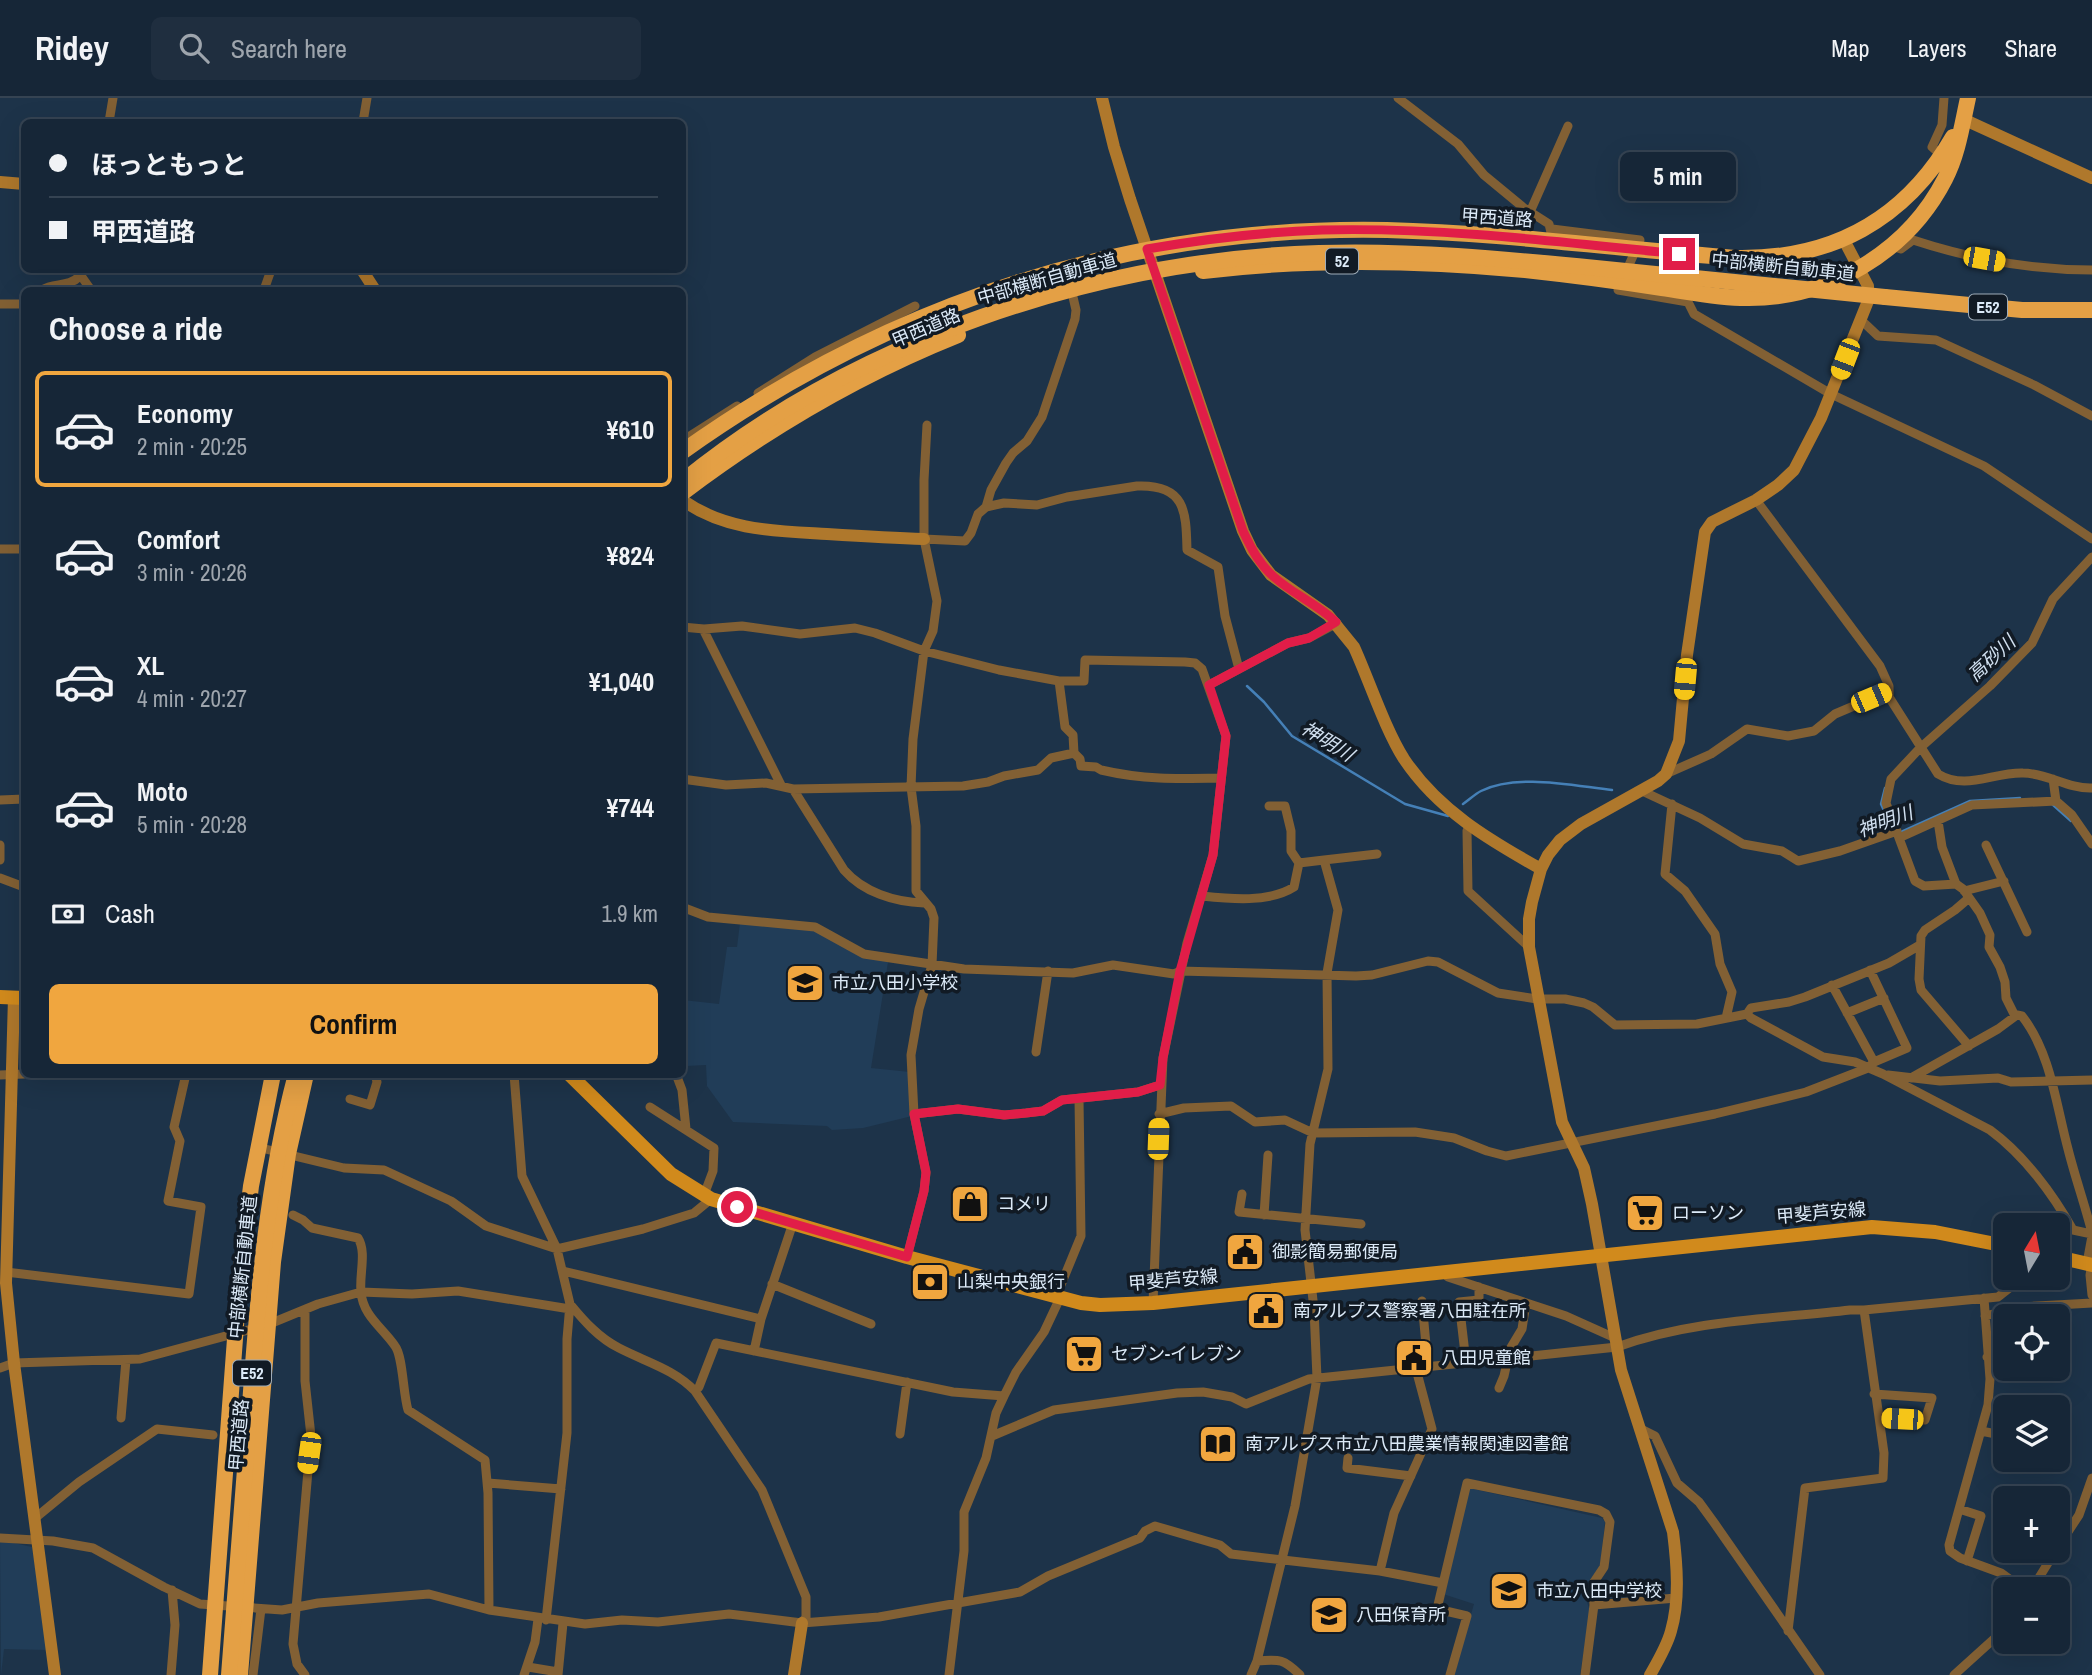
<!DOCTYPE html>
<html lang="en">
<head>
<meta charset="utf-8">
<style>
  :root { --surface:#162637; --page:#1f2e3f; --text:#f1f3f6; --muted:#9ea5ad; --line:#354352; --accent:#f0a63f }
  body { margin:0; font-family:"Archivo Narrow","Noto Sans JP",sans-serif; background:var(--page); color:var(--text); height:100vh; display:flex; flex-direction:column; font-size:26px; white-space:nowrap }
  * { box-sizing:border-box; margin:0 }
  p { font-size:23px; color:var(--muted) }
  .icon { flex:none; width:38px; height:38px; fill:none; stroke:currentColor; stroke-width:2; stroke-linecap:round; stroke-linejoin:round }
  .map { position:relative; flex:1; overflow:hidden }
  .panel { position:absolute; left:21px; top:189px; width:665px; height:791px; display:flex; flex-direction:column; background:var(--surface); border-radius:10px; box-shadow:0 7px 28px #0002,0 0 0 2px var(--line) }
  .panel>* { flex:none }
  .banner { position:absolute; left:21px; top:21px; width:665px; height:154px; border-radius:10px; box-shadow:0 7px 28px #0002,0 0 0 2px var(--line); display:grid; align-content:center; height:154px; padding:0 28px; background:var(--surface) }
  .needle { width:46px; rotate:10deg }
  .controls { position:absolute; left:1993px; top:1115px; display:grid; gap:14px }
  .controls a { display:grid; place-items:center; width:77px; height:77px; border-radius:10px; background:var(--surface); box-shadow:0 7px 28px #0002,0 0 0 2px var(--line); font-size:35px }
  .end { position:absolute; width:32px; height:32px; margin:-16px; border:9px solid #e11d48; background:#fff; box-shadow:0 0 0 4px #fff }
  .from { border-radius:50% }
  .bubble { position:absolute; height:49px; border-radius:10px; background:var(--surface); box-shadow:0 7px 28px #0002,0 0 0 2px var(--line); font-size:23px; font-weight:700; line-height:49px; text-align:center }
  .car { position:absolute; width:21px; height:42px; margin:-21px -10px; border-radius:9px; box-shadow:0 0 5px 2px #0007; background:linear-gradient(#f5c518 24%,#345 0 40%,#f5c518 0 76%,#345 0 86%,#f5c518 0) }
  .banner b { display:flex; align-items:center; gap:24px; height:66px; font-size:26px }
  .banner b+b { border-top:2px solid var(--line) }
  .banner i { width:18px; height:18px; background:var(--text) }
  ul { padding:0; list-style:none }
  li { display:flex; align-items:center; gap:21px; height:116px; margin:0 14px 10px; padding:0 14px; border:4px solid transparent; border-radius:10px }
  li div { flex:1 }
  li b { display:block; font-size:26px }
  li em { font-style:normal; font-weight:700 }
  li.active { border-color:var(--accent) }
  li>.icon { width:63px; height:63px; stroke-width:1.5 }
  h2 { padding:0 28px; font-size:32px; line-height:84px }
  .pay { display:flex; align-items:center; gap:18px; height:77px; padding:0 28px; font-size:26px }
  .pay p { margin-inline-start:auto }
  .cta { display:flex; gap:14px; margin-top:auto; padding:14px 28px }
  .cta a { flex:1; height:80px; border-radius:10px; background:var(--accent); color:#111; font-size:28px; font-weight:700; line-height:80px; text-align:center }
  header { display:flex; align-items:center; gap:42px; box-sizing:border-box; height:98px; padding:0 35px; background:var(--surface); border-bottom:2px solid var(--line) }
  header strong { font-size:33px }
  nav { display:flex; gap:38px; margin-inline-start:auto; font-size:24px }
  .search { width:490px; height:63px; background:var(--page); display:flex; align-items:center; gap:18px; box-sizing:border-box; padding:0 24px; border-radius:10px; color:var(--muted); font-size:26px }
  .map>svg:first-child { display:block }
  .built { fill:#213d58 }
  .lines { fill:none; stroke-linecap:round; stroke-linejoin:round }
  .stream { stroke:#4580b7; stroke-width:2.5 }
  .street { stroke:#826034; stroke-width:9 }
  .secondary { stroke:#af782c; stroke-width:12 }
  .primary { stroke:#d18a1c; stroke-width:14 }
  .highway { stroke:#e4a045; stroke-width:16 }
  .highway-bridge { stroke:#e4a045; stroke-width:16 }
  .route { stroke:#e11d48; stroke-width:9 }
  .labels { text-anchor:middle; stroke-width:7; stroke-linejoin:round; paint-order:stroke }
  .shield { fill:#111a24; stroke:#9facb8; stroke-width:2 }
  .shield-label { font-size:16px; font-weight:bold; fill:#dceaf8 }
  .street-label { font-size:18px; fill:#dceaf8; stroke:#111a24 }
  .poi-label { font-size:18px; fill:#dceaf8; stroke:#111a24; text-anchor:start }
  .water-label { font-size:19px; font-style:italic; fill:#d2e1f1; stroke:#111a24 }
</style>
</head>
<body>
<header>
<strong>Ridey</strong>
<div class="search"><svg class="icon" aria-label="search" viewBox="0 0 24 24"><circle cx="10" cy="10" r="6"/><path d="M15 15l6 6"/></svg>Search here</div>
<nav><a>Map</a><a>Layers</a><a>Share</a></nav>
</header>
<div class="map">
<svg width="2092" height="1577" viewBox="0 0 2092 1577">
  <rect width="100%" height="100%" fill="#1d3349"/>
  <!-- built -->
  <path class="built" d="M740,825L805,828L888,864L871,970L910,974L912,1018L863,1030L832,1032L827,1028L733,1024L707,988L706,967L686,968L683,949V902L719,906L727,849H737Z
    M1469,1390L1602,1420L1605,1424L1600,1470L1591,1481L1587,1504L1590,1513L1580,1577H1454L1474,1506L1443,1496Z
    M0,1442L32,1449L48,1552L4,1551L1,1577Z"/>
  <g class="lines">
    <!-- stream -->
    <path class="stream" d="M1247,588L1264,604L1292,638L1405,706L1448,718
      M1885,690L1881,706L1886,717
      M1463,706C1469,702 1475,696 1481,693C1517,675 1574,688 1612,692
      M2052,706L2071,723
      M1901,734L1970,703L2020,700"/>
    <!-- street -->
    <path class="street" d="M1398,0L1458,46L1484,77L1524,110L1549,126L1553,143
      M109,24L113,0
      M363,24L367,0
      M1942,58L1932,49L1942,27L1944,0
      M1530,114L1568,28
      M1552,131L1640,142L1626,174
      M1891,148L1901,151L1913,142C1971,161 2031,172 2092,172
      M77,172L91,192
      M42,192C54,184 68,190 80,178
      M264,192L271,172
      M1618,192L1688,204
      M1688,194V204L1694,216L1831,296L1984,368L2092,441
      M0,206H24
      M1860,221L1878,238L1936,242L2034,287L2092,318
      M758,295L815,259L915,208
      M682,343L737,308
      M1756,402L1880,568L1889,588V599L1938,676C1966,693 1993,674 2023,675C2047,675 2068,691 2092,690
      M986,409L1004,405L1037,407L1067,399L1137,388C1186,386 1186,414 1187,452L1218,469L1225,518L1239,571
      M924,441L965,443L971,435L978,416L986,409L991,392L1006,365L1013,355L1027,343L1042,319L1075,221L1076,212L1073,199
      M0,451H24
      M682,529L704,531L742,528L800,536L855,530L875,535L924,553L999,572L1059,583H1084L1085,562L1185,564L1195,565L1202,571L1226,638L1213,757L1187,845L1163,960L1153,1205
      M703,531L781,687
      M1059,583L1065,629L1073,637L1074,655L1080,661L1081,668L1096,669L1101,672C1144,682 1177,681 1221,680
      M1209,587L1288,545L1309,540L1337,525
      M1666,676L1711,656L1747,631L1788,638L1814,633L1835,616L1889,593
      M682,681L726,687L766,685L793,691L963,688L988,684L1004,678L1038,672L1051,660L1074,655
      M2053,681L2056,703
      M793,691L844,772C863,794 894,804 924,805
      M1642,693L1700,720L1743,746L1782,753L1798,763L1840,753L1897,733
      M0,702L24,701
      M1672,706L1665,776L1685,793L1715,836L1720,866L1732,894L1726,920
      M1269,708H1285L1291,733V753L1299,765
      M1938,723L1942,749L1956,786
      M1469,728L1467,733L1468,793L1529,849
      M1899,740L1972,707L2056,703L2072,717L2092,746
      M0,747V762
      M1986,747L2027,834
      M1324,762L1377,756
      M0,780L24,789
      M1964,793L2004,783
      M1202,798C1230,801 1269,805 1294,789L1299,765L1324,762L1338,812L1327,875L1328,971L1310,1046L1305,1132L1314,1211L1317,1280L1295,1408L1257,1563L1251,1577
      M1969,800L1955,812L1925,832L1921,838L1919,881L1921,892L1969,948
      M682,809L708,819L815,829L864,856L964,871L1073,875L1113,867L1174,876L1180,873L1356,878L1372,877L1428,863L1438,864L1498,895L1537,901H1565L1584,905L1593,909L1615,927L1697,926L1747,916L1751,920L1823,959L1855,964L1883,976L1990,1032C2024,1057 2053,1096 2073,1132L2092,1136
      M1832,887L1874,964
      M1847,915L1884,900
      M1747,916L1751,910L1789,904L1805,899L1889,865L1920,847
      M2015,918L2006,900L2005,884L2000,869L1989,849L1990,837L1980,815L1963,791L1956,786L1924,788L1915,783L1886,705L1891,681L1920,650L1990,588L2032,545L2053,501L2092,459
      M1036,954L1048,873
      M514,976L522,1078L557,1151L570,1206L567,1241V1335L546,1522
      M676,976L682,992L686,1031
      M0,977L24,976
      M1888,977L1940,983L1998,980L2011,984L2092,982
      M1911,980L1998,931L2017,917L2022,918C2051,955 2056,1007 2068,1051C2075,1079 2085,1107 2092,1135
      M350,1001L370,1007L377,984L375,976
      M650,1009L714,1050L713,1073L704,1097
      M914,1016L958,1011L1005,1017L1026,1015L1043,1013L1062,1002L1138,994L1160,987
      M1159,1016L1184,1010L1231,1008L1255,1024L1285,1022L1313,1035L1415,1034L1454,1040L1487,1053L1506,1058L1715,1016L1806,994L1868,970L1874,964L1907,950L1870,872
      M257,1049L344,1070L384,1072L451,1103L486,1128L557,1151L643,1131L694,1115L711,1101
      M1242,1096L1239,1114L1361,1126
      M293,1117L303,1122L312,1130L358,1140C367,1154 359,1177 361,1194C363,1218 382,1229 395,1248C403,1258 403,1296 408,1312L485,1362L488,1395L489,1512
      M1264,1117L1268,1057
      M907,1159L924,1093L926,1075L914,1016L911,957L919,911L932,867L934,820L931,811L916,793V728L911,689L913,641L924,553L933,533L937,503L924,441V382L927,327
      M2087,1165L2092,1138
      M2092,1166L2090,1177L2092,1197
      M563,1173L761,1221
      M6,1174L189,1196L201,1109L168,1103L180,1043L174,1029L186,976
      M1448,1174V1179L1566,1218L1615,1240
      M772,1186L871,1226
      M1056,1199L1081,1138L1079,1001
      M1984,1200L1990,1281L1988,1307L1949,1447L1950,1453L1960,1460L2001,1475L2023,1491
      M1422,1203L1428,1269
      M570,1206C584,1223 599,1240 619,1250C646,1264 674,1271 695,1293L762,1392L806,1499V1519L802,1525
      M1864,1212L1998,1199L2012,1188L2014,1180
      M1985,1218L2021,1209L2092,1205
      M754,1253L761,1221L793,1125
      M1987,1259L2006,1257
      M1466,1264L1459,1204L1479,1202V1189
      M0,1270L14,1265L140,1261L267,1227L318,1206L361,1194L412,1196L458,1193L570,1211
      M1499,1290L1504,1278L1510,1251L1522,1231L1526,1205
      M695,1293L699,1289L716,1245L953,1294L1004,1298
      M1874,1296L1932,1300L1925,1322L1879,1319
      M1988,1307L2006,1310
      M121,1320L126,1262
      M1639,1330L1655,1338L1677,1385L1699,1404L1715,1426L1820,1577
      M1981,1333L2006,1338
      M900,1336L907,1284
      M992,1338L1054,1312L1177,1295L1203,1294L1232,1299L1246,1306L1309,1281L1617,1249C1691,1222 1772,1221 1850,1212H1864L1884,1355L1883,1380L1805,1390L1788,1533
      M1348,1360L1347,1370L1411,1378
      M488,1385L561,1391
      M1959,1411L1981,1418L1967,1463
      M34,1421L79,1384L157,1331L213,1337
      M0,1440L53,1443L93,1450L164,1489L200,1506L282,1512L318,1505L429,1496L489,1512L585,1526L622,1522L658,1524L729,1516L802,1525L879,1519L1020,1494L1048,1478L1140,1440L1145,1433L1155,1428L1220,1447L1231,1456L1380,1473L1443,1485
      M2058,1449L2079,1417L2092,1380
      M1380,1473L1394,1415L1432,1331L1416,1271
      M2032,1491L2056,1452
      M1594,1507L1676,1500
      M1257,1563C1280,1561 1284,1561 1300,1577
      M528,1569L558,1574
      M171,1577L175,1527L172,1492
      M253,1577L261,1511
      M305,1577L297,1566L293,1546L311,1338L305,1283V1213
      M524,1577L535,1544L538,1521
      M558,1577L563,1525
      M949,1577L964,1453V1414L986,1360L996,1315L1004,1298L1016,1274L1044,1234L1060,1200
      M1450,1577L1467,1518L1437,1511L1467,1385L1599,1412L1606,1416L1610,1424L1604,1469L1594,1484L1593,1491L1594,1507L1585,1577
      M1954,1577L2006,1530"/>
    <!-- secondary -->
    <path class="secondary" d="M1102,0L1114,49L1130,101L1243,433L1252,452L1271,477L1328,517L1354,549C1369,582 1385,631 1404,661C1438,712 1489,742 1541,771
      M1963,21L2092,80
      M0,84L24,86
      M362,172L375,192
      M682,402C726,433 775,433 827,436C859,438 892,440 924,441
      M14,899L6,1185L14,1265L55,1577
      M794,1577L802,1525
      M1650,1577C1658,1563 1667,1548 1671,1533C1680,1502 1677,1466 1673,1434L1621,1272L1592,1106L1584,1070L1562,1024L1529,849V821L1532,804L1541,771L1548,757L1560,742L1581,726L1658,683L1666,676L1679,643L1687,557L1705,434L1712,424L1756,402L1778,387L1794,372L1821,320L1868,203V188L1844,142"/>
    <!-- primary -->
    <path class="primary" d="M0,899L24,900
      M569,976L671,1076L711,1101L907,1159L1081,1205L1100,1207L1153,1205L1872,1129L1935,1134L2006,1148
      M2058,1159L2092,1167"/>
    <!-- highway -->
    <path class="highway" d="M1203,173C1311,160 1418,162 1525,172C1571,177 1617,183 1662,190C1690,194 1718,200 1746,200C1828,201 1907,155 1945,81C1958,56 1962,27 1968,0
      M1885,199L2022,212H2092
      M682,354C892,204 1129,127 1387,132C1503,135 1619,151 1735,160C1831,162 1905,122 1953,39
      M682,395C768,330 858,277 958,237
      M210,1577L239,1187L251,1088L273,976
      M240,1577L273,1164L288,1056L306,976"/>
    <!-- highway-bridge -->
    <path class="highway-bridge" d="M682,384C856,242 1096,162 1319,155C1411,152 1504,161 1596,170C1692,179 1788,189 1885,199
      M229,1577C236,1487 243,1397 250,1307C258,1195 267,1085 296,976"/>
  </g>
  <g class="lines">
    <!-- route -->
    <path class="route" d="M737,1109L907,1159L924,1093L926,1074L914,1016L958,1011L1004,1017L1026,1015L1043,1013L1062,1002L1138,994L1160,987L1163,960L1180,873L1213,757L1226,638L1209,587L1288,545L1309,540L1336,524C1317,506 1293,496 1274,479C1259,466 1251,450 1243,433L1147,151C1205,141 1263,134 1322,132C1441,129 1561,144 1679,156"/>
  </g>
  <!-- icons -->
  <defs>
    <g id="school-square" transform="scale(2.0125)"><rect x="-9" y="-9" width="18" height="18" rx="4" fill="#f0a63f" stroke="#111a24"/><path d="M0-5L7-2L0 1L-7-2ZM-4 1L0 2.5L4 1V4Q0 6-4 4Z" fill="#111"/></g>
    <g id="shop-square" transform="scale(2.0125)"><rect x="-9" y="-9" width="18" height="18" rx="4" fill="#f0a63f" stroke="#111a24"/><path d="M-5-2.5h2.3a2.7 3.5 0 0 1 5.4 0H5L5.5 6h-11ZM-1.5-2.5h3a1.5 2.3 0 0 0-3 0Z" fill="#111"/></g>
    <g id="supermarket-square" transform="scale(2.0125)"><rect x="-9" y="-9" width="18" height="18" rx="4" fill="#f0a63f" stroke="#111a24"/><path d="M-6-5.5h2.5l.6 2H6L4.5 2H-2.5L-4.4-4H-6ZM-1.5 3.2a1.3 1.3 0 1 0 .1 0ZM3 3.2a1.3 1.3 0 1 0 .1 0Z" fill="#111"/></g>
    <g id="civic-square" transform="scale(2.0125)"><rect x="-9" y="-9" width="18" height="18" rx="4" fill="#f0a63f" stroke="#111a24"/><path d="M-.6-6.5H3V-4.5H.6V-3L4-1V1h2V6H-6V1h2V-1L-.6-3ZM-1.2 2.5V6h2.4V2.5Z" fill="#111"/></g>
    <g id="bank-square" transform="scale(2.0125)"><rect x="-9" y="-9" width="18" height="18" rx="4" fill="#f0a63f" stroke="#111a24"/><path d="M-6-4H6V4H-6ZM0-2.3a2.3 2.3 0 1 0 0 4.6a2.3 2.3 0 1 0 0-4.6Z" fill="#111"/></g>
    <g id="library-square" transform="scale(2.0125)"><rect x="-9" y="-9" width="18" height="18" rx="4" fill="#f0a63f" stroke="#111a24"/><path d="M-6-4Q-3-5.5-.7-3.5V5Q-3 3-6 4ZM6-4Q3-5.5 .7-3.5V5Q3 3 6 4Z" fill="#111"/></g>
  </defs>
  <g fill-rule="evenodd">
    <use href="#school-square" x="805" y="885"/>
    <use href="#shop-square" x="970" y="1106"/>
    <use href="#supermarket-square" x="1645" y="1115"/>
    <use href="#civic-square" x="1245" y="1154"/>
    <use href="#bank-square" x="930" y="1184"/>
    <use href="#civic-square" x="1266" y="1213"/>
    <use href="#supermarket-square" x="1084" y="1256"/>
    <use href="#civic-square" x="1414" y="1260"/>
    <use href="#library-square" x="1218" y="1346"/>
    <use href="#school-square" x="1509" y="1493"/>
    <use href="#school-square" x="1329" y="1517"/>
  </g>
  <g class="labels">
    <!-- shield labels -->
    <g class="shield">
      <rect x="1326" y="150.5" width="32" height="25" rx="5"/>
      <rect x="1969" y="196.5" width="38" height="25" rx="5"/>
      <rect x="233" y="1262.5" width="38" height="25" rx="5"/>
    </g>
    <g class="shield-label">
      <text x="1342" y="169">52</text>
      <text x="1988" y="215">E52</text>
      <text x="252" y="1281">E52</text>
    </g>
    <!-- street labels -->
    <g class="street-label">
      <text transform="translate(1497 120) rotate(4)" y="6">甲西道路</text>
      <text transform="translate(1783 169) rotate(6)" y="6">中部横断自動車道</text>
      <text transform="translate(1047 181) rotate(-16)" y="6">中部横断自動車道</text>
      <text transform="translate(926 230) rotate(-23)" y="6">甲西道路</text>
      <text transform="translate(1821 1115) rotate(-5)" y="6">甲斐芦安線</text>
      <text transform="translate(243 1169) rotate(-84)" y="6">中部横断自動車道</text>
      <text transform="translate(1173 1182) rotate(-5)" y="6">甲斐芦安線</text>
      <text transform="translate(239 1337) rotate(-85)" y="6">甲西道路</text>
    </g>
    <!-- poi labels -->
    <g class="poi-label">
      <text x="832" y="891">市立八田小学校</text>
      <text x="997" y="1112">コメリ</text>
      <text x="1672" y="1121">ローソン</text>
      <text x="1272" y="1160">御影簡易郵便局</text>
      <text x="957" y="1190">山梨中央銀行</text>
      <text x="1293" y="1219">南アルプス警察署八田駐在所</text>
      <text x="1111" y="1262">セブン-イレブン</text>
      <text x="1441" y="1266">八田児童館</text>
      <text x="1245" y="1352">南アルプス市立八田農業情報関連図書館</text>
      <text x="1536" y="1499">市立八田中学校</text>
      <text x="1356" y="1523">八田保育所</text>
    </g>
    <!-- water labels -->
    <g class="water-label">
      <text transform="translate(1991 560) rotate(-43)" y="7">高砂川</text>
      <text transform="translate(1328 643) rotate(32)" y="7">神明川</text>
      <text transform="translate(1885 723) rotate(-20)" y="7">神明川</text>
    </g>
  </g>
</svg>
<div class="controls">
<a><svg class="needle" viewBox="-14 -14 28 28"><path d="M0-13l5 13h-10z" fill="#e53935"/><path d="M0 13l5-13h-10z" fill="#9ea5ad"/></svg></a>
<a><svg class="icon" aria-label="locate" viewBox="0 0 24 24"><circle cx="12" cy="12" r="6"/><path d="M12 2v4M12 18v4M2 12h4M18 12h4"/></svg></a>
<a><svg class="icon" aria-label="layers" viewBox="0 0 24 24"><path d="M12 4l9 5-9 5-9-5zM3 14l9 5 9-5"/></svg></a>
<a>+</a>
<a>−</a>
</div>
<i class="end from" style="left:737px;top:1109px"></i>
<i class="end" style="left:1679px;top:156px"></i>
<div class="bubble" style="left:1620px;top:54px;width:116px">5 min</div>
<i class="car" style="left:1984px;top:161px;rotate:100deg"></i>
<i class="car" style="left:1845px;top:261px;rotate:201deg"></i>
<i class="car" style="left:1685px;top:581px;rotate:185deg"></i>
<i class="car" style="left:1871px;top:600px;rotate:67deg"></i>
<i class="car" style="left:1158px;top:1041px;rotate:2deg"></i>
<i class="car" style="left:1902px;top:1321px;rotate:273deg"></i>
<i class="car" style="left:309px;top:1355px;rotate:188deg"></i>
<div class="banner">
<b><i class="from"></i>ほっともっと</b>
<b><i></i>甲西道路</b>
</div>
<section class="panel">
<h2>Choose a ride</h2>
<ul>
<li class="active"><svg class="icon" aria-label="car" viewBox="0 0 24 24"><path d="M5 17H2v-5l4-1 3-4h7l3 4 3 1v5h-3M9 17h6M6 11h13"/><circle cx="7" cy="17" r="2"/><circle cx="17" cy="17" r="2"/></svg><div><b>Economy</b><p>2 min · 20:25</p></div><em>¥610</em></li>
<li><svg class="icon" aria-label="car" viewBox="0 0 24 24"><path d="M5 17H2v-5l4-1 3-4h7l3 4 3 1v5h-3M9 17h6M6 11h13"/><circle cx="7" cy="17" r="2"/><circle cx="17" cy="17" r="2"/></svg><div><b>Comfort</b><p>3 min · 20:26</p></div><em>¥824</em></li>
<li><svg class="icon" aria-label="car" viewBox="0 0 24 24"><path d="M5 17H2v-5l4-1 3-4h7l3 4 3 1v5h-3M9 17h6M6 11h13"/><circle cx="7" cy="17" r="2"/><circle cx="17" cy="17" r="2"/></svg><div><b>XL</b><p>4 min · 20:27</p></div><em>¥1,040</em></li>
<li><svg class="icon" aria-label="car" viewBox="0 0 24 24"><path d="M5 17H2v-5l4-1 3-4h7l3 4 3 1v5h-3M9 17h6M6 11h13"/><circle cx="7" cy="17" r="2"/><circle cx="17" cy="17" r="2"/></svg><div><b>Moto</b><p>5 min · 20:28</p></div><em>¥744</em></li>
</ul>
<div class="pay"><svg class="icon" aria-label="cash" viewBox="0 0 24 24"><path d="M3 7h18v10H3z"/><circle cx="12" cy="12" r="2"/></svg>Cash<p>1.9 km</p></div>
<div class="cta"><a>Confirm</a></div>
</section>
</div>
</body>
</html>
